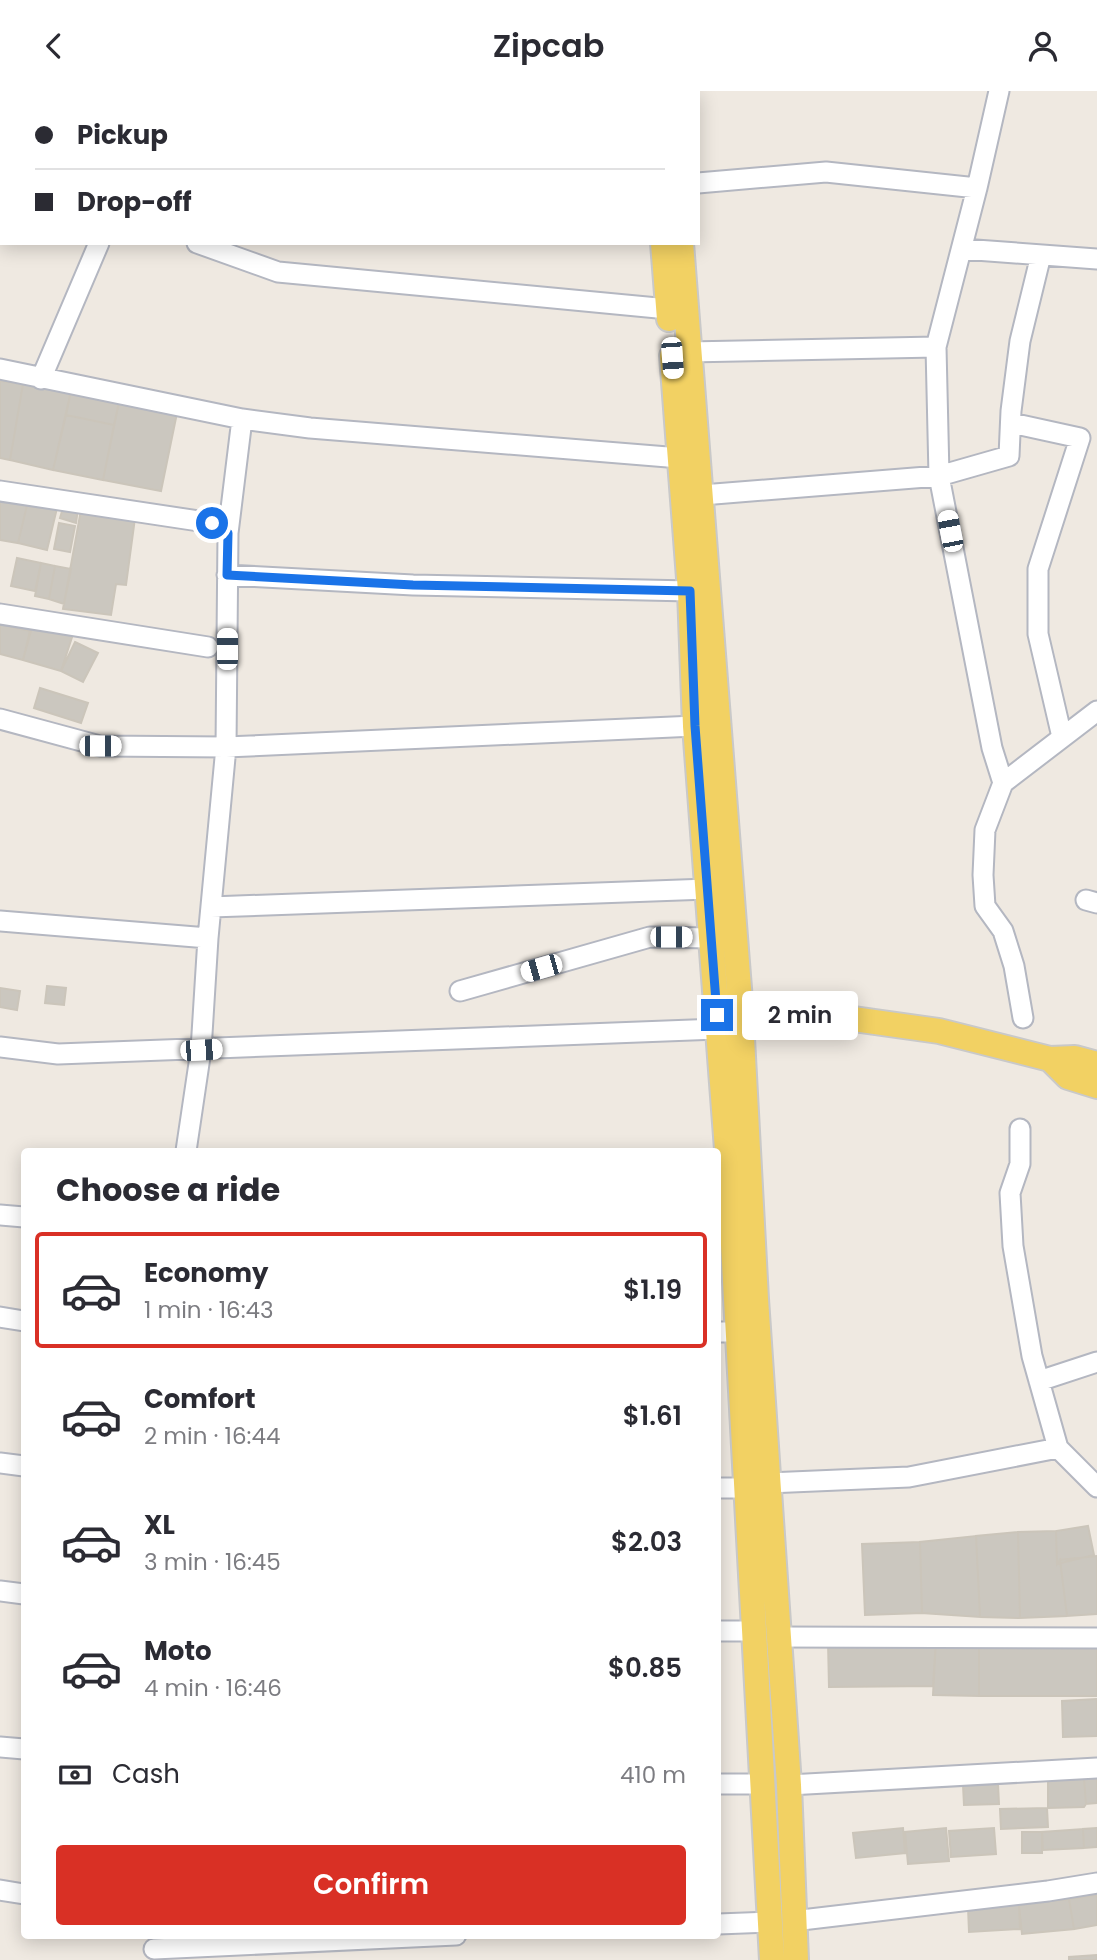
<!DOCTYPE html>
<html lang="en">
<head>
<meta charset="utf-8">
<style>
  :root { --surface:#fff; --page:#f2f2f3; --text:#2b2b33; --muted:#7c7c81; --line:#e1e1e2; --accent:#d93025 }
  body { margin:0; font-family:Poppins,sans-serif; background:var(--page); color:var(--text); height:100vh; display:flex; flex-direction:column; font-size:26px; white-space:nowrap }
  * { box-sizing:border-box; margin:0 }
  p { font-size:23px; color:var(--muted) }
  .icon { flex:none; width:38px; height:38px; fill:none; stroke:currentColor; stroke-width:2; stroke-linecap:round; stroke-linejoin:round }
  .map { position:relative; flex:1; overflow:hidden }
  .panel { position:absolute; left:21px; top:1057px; width:700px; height:791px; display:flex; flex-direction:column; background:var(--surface); border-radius:7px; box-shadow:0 4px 18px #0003 }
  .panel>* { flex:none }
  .banner { position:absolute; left:0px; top:0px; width:700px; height:154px; box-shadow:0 4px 18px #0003; display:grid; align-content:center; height:154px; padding:0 35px; background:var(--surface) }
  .end { position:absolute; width:32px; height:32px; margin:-16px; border:9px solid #1a73e8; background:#fff; box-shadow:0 0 0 4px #fff }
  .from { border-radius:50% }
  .bubble { position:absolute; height:49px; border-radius:7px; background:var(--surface); box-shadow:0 4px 18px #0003; font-size:23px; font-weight:600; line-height:49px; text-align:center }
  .car { position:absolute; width:21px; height:42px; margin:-21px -10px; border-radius:9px; box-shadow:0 0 5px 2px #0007; background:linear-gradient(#fff 24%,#345 0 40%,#fff 0 76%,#345 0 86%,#fff 0) }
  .banner b { display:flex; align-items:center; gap:24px; height:66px; font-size:26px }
  .banner b+b { border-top:2px solid var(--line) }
  .banner i { width:18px; height:18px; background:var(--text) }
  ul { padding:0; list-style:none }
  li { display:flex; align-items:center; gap:21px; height:116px; margin:0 14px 10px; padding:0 21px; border:4px solid transparent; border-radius:7px }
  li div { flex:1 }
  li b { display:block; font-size:26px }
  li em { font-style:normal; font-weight:600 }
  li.selected { border-color:var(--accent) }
  li>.icon { width:63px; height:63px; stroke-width:1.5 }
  h2 { padding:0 35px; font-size:32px; line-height:84px }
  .pay { display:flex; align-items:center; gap:18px; height:77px; padding:0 35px; font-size:26px }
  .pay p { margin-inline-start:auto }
  .button { display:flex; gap:14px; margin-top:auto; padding:14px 35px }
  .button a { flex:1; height:80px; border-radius:7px; background:var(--accent); color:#fff; font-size:28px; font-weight:600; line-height:80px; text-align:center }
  header { display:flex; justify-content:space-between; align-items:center; height:91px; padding:0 35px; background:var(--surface); font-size:32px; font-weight:600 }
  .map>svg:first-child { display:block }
  .building { fill:#cbc7bf; stroke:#cbc5ba; stroke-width:2 }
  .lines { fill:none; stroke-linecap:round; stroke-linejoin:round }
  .minor-casing { stroke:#b4b7c1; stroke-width:23 }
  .major-casing { stroke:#c9c9c9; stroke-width:28 }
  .minor { stroke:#fff; stroke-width:19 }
  .major { stroke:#f2d163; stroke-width:24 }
  .route { stroke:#1a73e8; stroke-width:9 }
</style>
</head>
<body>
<header><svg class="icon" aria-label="back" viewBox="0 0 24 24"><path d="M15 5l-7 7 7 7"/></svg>Zipcab<svg class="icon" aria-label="person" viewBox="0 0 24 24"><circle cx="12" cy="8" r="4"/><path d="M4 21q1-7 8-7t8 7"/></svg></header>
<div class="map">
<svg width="1097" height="1869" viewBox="0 0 1097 1869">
  <rect width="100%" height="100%" fill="#efe9e1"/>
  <!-- building -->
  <path class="building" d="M0,290L23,293L10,369L0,367Z
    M23,293L71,300L53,379L10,369Z
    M71,300L119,311L114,334L66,324Z
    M119,311L177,322L161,400L103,389Z
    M66,324L114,334L103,389L53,379Z
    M0,407L28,410L18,452L0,449Z
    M28,410L57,417L47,459L18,452Z
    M63,417L78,418L76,432L60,427Z
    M81,419L135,427L126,494L116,493L111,524L63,518Z
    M59,432L75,435L70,461L54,458Z
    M17,467L41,472L35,500L11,495Z
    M41,472L55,475L49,508L35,505Z
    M55,475L71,478L64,513L49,508Z
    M34,529L73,543L61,580L23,569Z
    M0,533L30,540L23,569L0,563Z
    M75,551L98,562L83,591L61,580Z
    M40,597L88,612L81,632L34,617Z
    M47,895L66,897L64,914L45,912Z
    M0,897L20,900L17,919L0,916Z
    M1088,1435L1094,1464L1057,1473L1056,1440Z
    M1056,1440L1057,1473L1060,1469L1067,1525L1020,1527L1018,1441Z
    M1018,1441L1020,1527L980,1526L976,1445Z
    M976,1445L980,1526L922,1522L920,1451Z
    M920,1451L922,1522L865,1524L862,1453Z
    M1097,1465V1523L1067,1525L1060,1469Z
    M936,1549L933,1595L829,1596L828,1550Z
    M936,1549L979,1550V1605L933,1604Z
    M979,1550H1097V1605H979Z
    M1097,1608V1645L1063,1646L1062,1610Z
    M1097,1685V1712L1086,1713L1084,1687Z
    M1048,1687H1084L1086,1713L1084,1716L1048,1717Z
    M998,1693L999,1713L964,1714L963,1694Z
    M1047,1717L1048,1736L1001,1738L1000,1718Z
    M903,1737L905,1762L856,1767L853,1742Z
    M946,1737L949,1770L908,1773L905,1741Z
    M994,1737L996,1763L951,1766L949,1740Z
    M1097,1737V1756L1084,1757L1083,1738Z
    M1083,1738L1084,1757L1043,1759L1042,1741Z
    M1022,1741H1042V1762H1022Z
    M1097,1804V1834L1074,1838L1069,1808Z
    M1069,1808L1074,1838L1022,1843L1019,1814Z
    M1019,1814L1020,1838L969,1841L968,1816Z
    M1097,1864V1869H1069V1866Z"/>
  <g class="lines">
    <!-- minor casing -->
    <g class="minor-casing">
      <path id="minor" d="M263,0L270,2
        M999,0L977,97L936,256L939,385L992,657L1003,692
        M183,2L184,0
        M0,70L2,71
        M698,92L826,81L977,97
        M197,152L278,181L668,218
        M962,158L1097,168
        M688,261L936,256
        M0,278L242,328
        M41,288L99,152
        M1011,332L1080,347L1038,478V543L1062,646
        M0,400L212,432L228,442
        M702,404L939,385L1009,365L1011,320L1020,250L1041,164
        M227,484L413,494L690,500
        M0,523L208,556
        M0,628L100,655L226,656L695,635
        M1086,809L1097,812
        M211,816L708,798
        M0,830L208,847
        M460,900L650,846L711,847
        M1023,927L1014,875L1003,840L985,815L983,784L985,739L1003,692L1097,620
        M0,956L58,963L718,938
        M1020,1038V1073L1010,1102L1013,1155L1032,1265L1058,1357L1097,1396
        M186,1060L201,959L208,847L226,656L228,442L242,328L310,337L680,367
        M0,1124L24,1126
        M0,1226L24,1230
        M718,1241H738
        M1039,1290L1097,1271
        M0,1372L24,1375
        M768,1392L909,1386L1058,1357
        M718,1397H745
        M0,1500L24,1503
        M718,1540H753
        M778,1546L1097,1547
        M0,1656L24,1658
        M718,1693H763
        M789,1694L1097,1677
        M0,1799L24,1803
        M793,1830L1048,1800L1097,1792
        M718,1833L770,1831
        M154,1858L456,1844"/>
    </g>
    <!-- major casing -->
    <g class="major-casing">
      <path id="major" d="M651,0V2
        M669,0V2
        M663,152L669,228
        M681,152L740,910L756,1208L789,1694L796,1869
        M672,265L690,500L695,635L730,1098L772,1869
        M726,910L939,940L1050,968L1075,967L1097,973
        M1050,968L1068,986L1097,995"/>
    </g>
    <!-- minor -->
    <use href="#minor" class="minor"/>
    <!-- major -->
    <use href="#major" class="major"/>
  </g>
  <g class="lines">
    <!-- route -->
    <path class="route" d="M212,432L228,442L227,484L413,494L690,500L695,635L717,924"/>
  </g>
</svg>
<i class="end from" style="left:212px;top:432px"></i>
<i class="end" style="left:717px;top:924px"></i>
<div class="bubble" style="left:742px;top:900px;width:116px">2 min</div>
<i class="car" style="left:672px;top:267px;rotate:176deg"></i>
<i class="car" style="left:950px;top:440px;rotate:349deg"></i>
<i class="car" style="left:227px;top:558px;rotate:0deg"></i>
<i class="car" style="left:100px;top:655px;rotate:90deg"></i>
<i class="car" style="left:671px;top:846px;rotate:90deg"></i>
<i class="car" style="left:541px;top:877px;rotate:254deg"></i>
<i class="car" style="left:201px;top:959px;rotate:87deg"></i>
<div class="banner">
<b><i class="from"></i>Pickup</b>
<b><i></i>Drop-off</b>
</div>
<section class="panel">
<h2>Choose a ride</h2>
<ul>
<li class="selected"><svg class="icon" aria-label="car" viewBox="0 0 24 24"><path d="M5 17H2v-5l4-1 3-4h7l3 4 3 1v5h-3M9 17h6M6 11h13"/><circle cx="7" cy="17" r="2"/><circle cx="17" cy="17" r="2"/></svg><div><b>Economy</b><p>1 min · 16:43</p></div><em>$1.19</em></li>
<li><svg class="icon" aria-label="car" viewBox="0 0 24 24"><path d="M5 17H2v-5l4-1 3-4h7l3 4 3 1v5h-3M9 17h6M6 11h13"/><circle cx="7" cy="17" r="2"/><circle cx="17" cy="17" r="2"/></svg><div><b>Comfort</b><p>2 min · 16:44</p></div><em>$1.61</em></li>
<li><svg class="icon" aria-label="car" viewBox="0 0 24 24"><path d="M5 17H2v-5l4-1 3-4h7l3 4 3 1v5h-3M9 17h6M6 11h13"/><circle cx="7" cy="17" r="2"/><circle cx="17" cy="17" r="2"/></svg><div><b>XL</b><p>3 min · 16:45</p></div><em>$2.03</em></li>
<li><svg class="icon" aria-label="car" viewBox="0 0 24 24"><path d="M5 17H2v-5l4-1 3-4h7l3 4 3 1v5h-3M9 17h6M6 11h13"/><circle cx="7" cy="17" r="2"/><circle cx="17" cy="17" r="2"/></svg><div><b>Moto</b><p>4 min · 16:46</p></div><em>$0.85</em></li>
</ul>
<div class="pay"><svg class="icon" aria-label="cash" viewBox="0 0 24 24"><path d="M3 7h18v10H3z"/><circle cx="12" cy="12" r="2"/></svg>Cash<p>410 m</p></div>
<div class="button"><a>Confirm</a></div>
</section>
</div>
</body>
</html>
